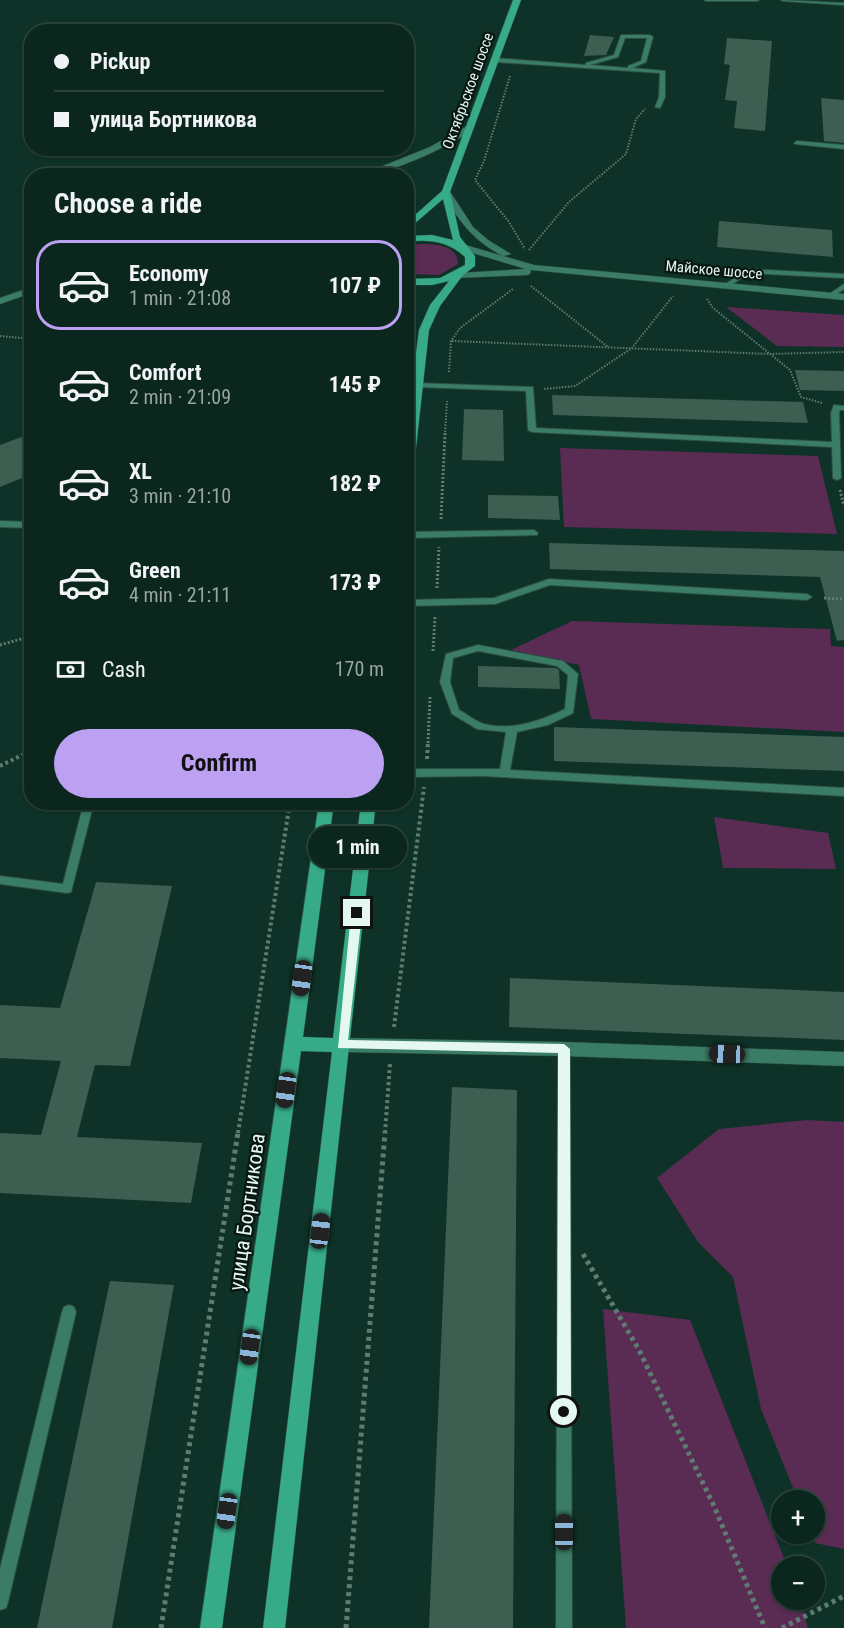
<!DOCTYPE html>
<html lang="en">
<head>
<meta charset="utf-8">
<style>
  :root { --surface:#0a261d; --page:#18322a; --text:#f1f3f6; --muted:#99a5a4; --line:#2a433b; --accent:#bca0f2 }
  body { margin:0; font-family:"Roboto Condensed",sans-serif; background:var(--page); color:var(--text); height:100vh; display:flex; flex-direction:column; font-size:22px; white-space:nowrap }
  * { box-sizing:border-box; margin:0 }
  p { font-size:20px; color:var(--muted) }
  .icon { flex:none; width:33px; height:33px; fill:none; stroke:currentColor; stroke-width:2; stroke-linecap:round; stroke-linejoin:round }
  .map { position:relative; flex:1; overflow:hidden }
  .panel { position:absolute; left:24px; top:168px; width:390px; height:642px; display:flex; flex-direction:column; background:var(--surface); border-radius:24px; box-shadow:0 2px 4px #0004,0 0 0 2px var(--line) }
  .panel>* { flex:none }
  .banner { position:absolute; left:24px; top:24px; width:390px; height:132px; border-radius:24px; box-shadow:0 2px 4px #0004,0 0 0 2px var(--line); display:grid; align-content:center; height:132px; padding:0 30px; background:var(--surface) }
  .fabs { position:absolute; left:771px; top:1490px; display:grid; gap:12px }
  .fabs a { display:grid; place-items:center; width:54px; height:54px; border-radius:50%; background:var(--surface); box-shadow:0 2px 4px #0004,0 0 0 2px var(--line); font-size:30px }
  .end { position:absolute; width:27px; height:27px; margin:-14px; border:8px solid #e5f8f0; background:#111; box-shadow:0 0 0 3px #111 }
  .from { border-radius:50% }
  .bubble { position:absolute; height:42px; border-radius:21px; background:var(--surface); box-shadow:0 2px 4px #0004,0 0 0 2px var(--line); font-size:20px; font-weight:700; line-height:42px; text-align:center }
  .car { position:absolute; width:18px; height:36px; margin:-18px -9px; border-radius:8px; box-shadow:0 0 4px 2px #0007; background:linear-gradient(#222 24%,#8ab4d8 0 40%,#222 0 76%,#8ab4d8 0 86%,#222 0) }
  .banner b { display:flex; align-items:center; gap:21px; height:57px; font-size:22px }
  .banner b+b { border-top:2px solid var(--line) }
  .banner i { width:15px; height:15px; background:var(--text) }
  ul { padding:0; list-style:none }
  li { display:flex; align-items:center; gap:18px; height:90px; margin:0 12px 9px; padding:0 18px; border:3px solid transparent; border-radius:24px }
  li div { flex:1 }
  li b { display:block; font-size:22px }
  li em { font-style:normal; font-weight:700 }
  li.selected { border-color:var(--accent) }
  li>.icon { width:54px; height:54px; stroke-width:1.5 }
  h2 { padding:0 30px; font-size:27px; line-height:72px }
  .pay { display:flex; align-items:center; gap:15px; height:66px; padding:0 30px; font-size:22px }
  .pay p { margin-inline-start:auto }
  .primary-button { display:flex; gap:12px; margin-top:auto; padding:12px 30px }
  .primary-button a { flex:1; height:69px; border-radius:36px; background:var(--accent); color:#111; font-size:24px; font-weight:700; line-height:69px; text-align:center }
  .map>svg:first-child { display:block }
  .green { fill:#5a2b53 }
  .building { fill:#3c5f52 }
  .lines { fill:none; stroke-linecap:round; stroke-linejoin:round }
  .service-casing { stroke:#2c4e43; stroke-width:2 }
  .minor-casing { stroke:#2c4e43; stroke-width:1 }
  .tertiary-casing { stroke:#2c4e43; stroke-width:1 }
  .secondary-casing { stroke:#2c4e43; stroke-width:1 }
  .path-far3 { stroke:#5e7c72; stroke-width:2; stroke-dasharray:1.5 1.5; stroke-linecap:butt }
  .path-far2 { stroke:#5e7c72; stroke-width:3; stroke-dasharray:2 2; stroke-linecap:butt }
  .path-far1 { stroke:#5e7c72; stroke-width:4; stroke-dasharray:3 3; stroke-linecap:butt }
  .path { stroke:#5e7c72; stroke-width:5; stroke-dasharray:4 4; stroke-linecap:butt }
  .service { fill:#3b7c67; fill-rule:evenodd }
  .minor { fill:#3b7c67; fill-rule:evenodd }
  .tertiary { fill:#3b7c67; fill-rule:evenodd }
  .secondary { fill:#37ab88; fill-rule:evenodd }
  .route { fill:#e5f8f0 }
  .labels { text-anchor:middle; stroke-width:4.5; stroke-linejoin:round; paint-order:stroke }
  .far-street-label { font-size:15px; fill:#e5f8f0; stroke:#081711 }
  .near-street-label { font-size:21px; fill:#e5f8f0; stroke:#081711 }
</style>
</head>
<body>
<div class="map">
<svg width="844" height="1628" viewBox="0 0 844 1628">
  <rect width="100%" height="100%" fill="#0e3227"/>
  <!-- green -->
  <path class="green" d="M418,244C433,244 458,244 458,264L439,275L407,274V246Z
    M726,307L844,315V347L777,346Z
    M560,448L818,456L837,534L564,527Z
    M572,621L830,629L831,646L844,647V732L591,719L579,665L511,650Z
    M714,817L828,833L836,869L723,868Z
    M807,1120L844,1122V1549L815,1543L811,1533H814V1500H798L761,1409L733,1277L698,1242L657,1178L719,1129Z
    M603,1309L690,1320L787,1566H782V1599H800L808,1628H626Z"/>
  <!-- building -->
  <path class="building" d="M590,35L614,37L606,55L584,56Z
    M727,38L772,41L765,131L734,128L737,101L725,100L730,65L724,64Z
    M821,98L844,100V143L824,141Z
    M719,221L832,230L833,257L717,247Z
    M795,370L844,371V391L800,390Z
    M552,395L803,402L808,423L553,415Z
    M464,409L503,410L504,461L462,460Z
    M32,433V474L0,487V445Z
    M488,495L558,496L560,520L488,518Z
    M549,543L844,551V640L837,641L820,577L550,569Z
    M478,666L556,668L559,670L560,689L478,687Z
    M554,727L844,737V771L554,761Z
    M96,882L172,886L130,1066L95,1065L77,1137L202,1143L191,1203L0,1193V1133L41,1135L61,1061L0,1058V1005L60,1008Z
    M510,978L844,992V1040L509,1027Z
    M452,1087L517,1090L513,1628H429Z
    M110,1281L174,1285L112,1628H37Z"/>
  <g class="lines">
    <!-- service casing -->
    <g class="service-casing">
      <path id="service" d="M704,0H759L757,1H706Z
        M781,0L844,3V5L783,1Z
        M621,35H650L653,37L646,62L632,68L665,71V97L660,108L655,107L659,97L660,73L495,62L492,60L495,58L586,65V63L614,55ZM625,38H647L641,61L628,66V68L590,65L618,57Z
        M797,141L844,145V149L795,144L794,143Z
        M748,269L844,274V278L749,273L728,287H724V285Z
        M844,284V289L832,297H828V295Z
        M415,383L533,387L536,428L832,442L831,413L834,405L844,406V410H840L839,413L841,478L837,480L833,478L832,447L532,432L528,430L526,391L418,387H415Z
        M0,521L32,522V528L0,527Z
        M534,530L538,533L537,535L406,538V532Z
        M549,579L807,594L812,597L807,600L550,585L495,604L406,606V600L494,598Z
        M478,645L563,661L578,674L573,713L548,725L517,732L510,770L844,788V796L483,776L406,777V769H500L506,732L477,729L452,714L440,682L446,654ZM478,651L557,666L568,675L565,709C541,721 511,731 484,724C476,722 467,714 459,710L450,682L453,658Z
        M84,802H94L71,892L67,893L0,884V876L63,884Z
        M564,1044L568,1045L570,1049L572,1628H556L558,1049L560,1045Z
        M69,1305L74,1307L76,1312L8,1602L6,1608L0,1610V1569L62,1312L64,1307Z"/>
    </g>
    <!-- minor casing -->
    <g class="minor-casing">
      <path id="minor" d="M342,1038L564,1042L844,1052V1066L564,1056L342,1052L336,1050L333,1045L336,1040Z"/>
    </g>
    <!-- tertiary casing -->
    <g class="tertiary-casing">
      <path id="tertiary" d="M467,126L474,128C453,146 385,176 358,176L430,147Z
        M443,190H449L473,227L488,240L511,254L503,256L534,265L844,294V300L531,270L530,274L527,275L456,278V274L459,273L526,269L459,249V245L462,244L503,256C473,241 458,220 442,192Z
        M32,287V293L0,304V298Z"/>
    </g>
    <!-- secondary casing -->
    <g class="secondary-casing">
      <path id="secondary" d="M513,0H521L450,192L460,237L475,256V266L463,275L440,306L429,330L412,484L406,487V432L419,330L430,305L449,281L432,285H406V279L440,278L465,265V257C448,241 428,239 406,242V236L432,235L453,240L443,199L406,231V223L442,191Z
        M319,802H334L303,1037L333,1038L361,802H376L285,1628H263L332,1052L301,1051L222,1628H200Z"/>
    </g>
    <!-- path-far3 -->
    <path class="path-far3" d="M510,76L484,161L475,180L509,222L525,249
      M529,250L569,202L626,154L636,119L645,109
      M531,286L608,347
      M707,299L713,308L790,370L801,397L822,403
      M0,336L32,339
      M452,341L770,354L844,352
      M449,372L451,341L460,328L513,289
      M544,389L575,386L632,348L673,296
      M445,435L447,401"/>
    <!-- path-far2 -->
    <path class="path-far2" d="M840,490L844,506
      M441,519L445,433
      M437,588L439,547
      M824,598L844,599
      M0,645L32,636
      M433,651L435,616
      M428,743L430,697"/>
    <!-- path-far1 -->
    <path class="path-far1" d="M427,759L428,741
      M0,766L32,750
      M394,1027L424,787
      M238,1133L290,802
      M385,1133L390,1064"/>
    <!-- path -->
    <path class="path" d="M583,1254L639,1350L714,1506L765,1628
      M161,1628L238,1132
      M346,1628L385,1132
      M782,1628L844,1596"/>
    <!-- service -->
    <use href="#service" class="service"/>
    <!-- minor -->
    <use href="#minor" class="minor"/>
    <!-- tertiary -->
    <use href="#tertiary" class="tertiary"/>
    <!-- secondary -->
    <use href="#secondary" class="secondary"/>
  </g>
  <!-- route -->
  <path class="route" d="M357,909L362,913L348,1040L564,1044L570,1049L571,1412L564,1419L557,1412L558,1053L338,1048L351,913Z"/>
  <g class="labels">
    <!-- far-street labels -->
    <g class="far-street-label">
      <text transform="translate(468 91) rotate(-70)" y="5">Октябрьское шоссе</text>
      <text transform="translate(714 270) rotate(5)" y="5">Майское шоссе</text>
    </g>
    <!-- near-street labels -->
    <g class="near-street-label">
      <text transform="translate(247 1212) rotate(-82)" y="7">улица Бортникова</text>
    </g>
  </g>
</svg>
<div class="fabs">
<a>+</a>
<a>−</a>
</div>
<i class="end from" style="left:564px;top:1412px"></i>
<i class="end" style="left:357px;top:913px"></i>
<div class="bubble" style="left:308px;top:826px;width:99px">1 min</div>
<i class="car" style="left:302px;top:978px;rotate:188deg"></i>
<i class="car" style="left:727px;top:1054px;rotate:272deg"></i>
<i class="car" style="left:286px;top:1090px;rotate:188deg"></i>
<i class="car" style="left:320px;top:1231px;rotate:7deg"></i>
<i class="car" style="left:250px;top:1347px;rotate:188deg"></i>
<i class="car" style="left:227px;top:1511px;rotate:188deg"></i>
<i class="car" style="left:564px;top:1532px;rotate:0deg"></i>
<div class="banner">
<b><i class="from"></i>Pickup</b>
<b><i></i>улица Бортникова</b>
</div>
<section class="panel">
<h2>Choose a ride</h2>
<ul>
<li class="selected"><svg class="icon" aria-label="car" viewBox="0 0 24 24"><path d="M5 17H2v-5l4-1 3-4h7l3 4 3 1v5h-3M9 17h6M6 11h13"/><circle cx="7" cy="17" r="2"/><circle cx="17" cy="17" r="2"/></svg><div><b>Economy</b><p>1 min · 21:08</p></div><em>107 ₽</em></li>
<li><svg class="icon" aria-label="car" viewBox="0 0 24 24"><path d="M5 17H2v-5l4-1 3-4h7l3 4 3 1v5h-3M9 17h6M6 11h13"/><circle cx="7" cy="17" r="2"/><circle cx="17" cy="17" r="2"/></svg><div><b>Comfort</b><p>2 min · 21:09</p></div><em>145 ₽</em></li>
<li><svg class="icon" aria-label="car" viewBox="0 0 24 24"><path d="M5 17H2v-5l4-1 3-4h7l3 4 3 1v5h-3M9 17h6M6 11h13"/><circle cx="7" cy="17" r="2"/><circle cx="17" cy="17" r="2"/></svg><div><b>XL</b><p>3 min · 21:10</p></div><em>182 ₽</em></li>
<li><svg class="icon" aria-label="car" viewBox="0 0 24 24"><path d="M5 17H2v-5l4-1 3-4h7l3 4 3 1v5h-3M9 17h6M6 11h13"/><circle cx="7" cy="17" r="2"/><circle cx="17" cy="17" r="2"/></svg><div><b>Green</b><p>4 min · 21:11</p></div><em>173 ₽</em></li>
</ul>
<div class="pay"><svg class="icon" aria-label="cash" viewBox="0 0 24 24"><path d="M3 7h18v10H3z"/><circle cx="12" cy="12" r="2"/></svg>Cash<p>170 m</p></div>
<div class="primary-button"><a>Confirm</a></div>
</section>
</div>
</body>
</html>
